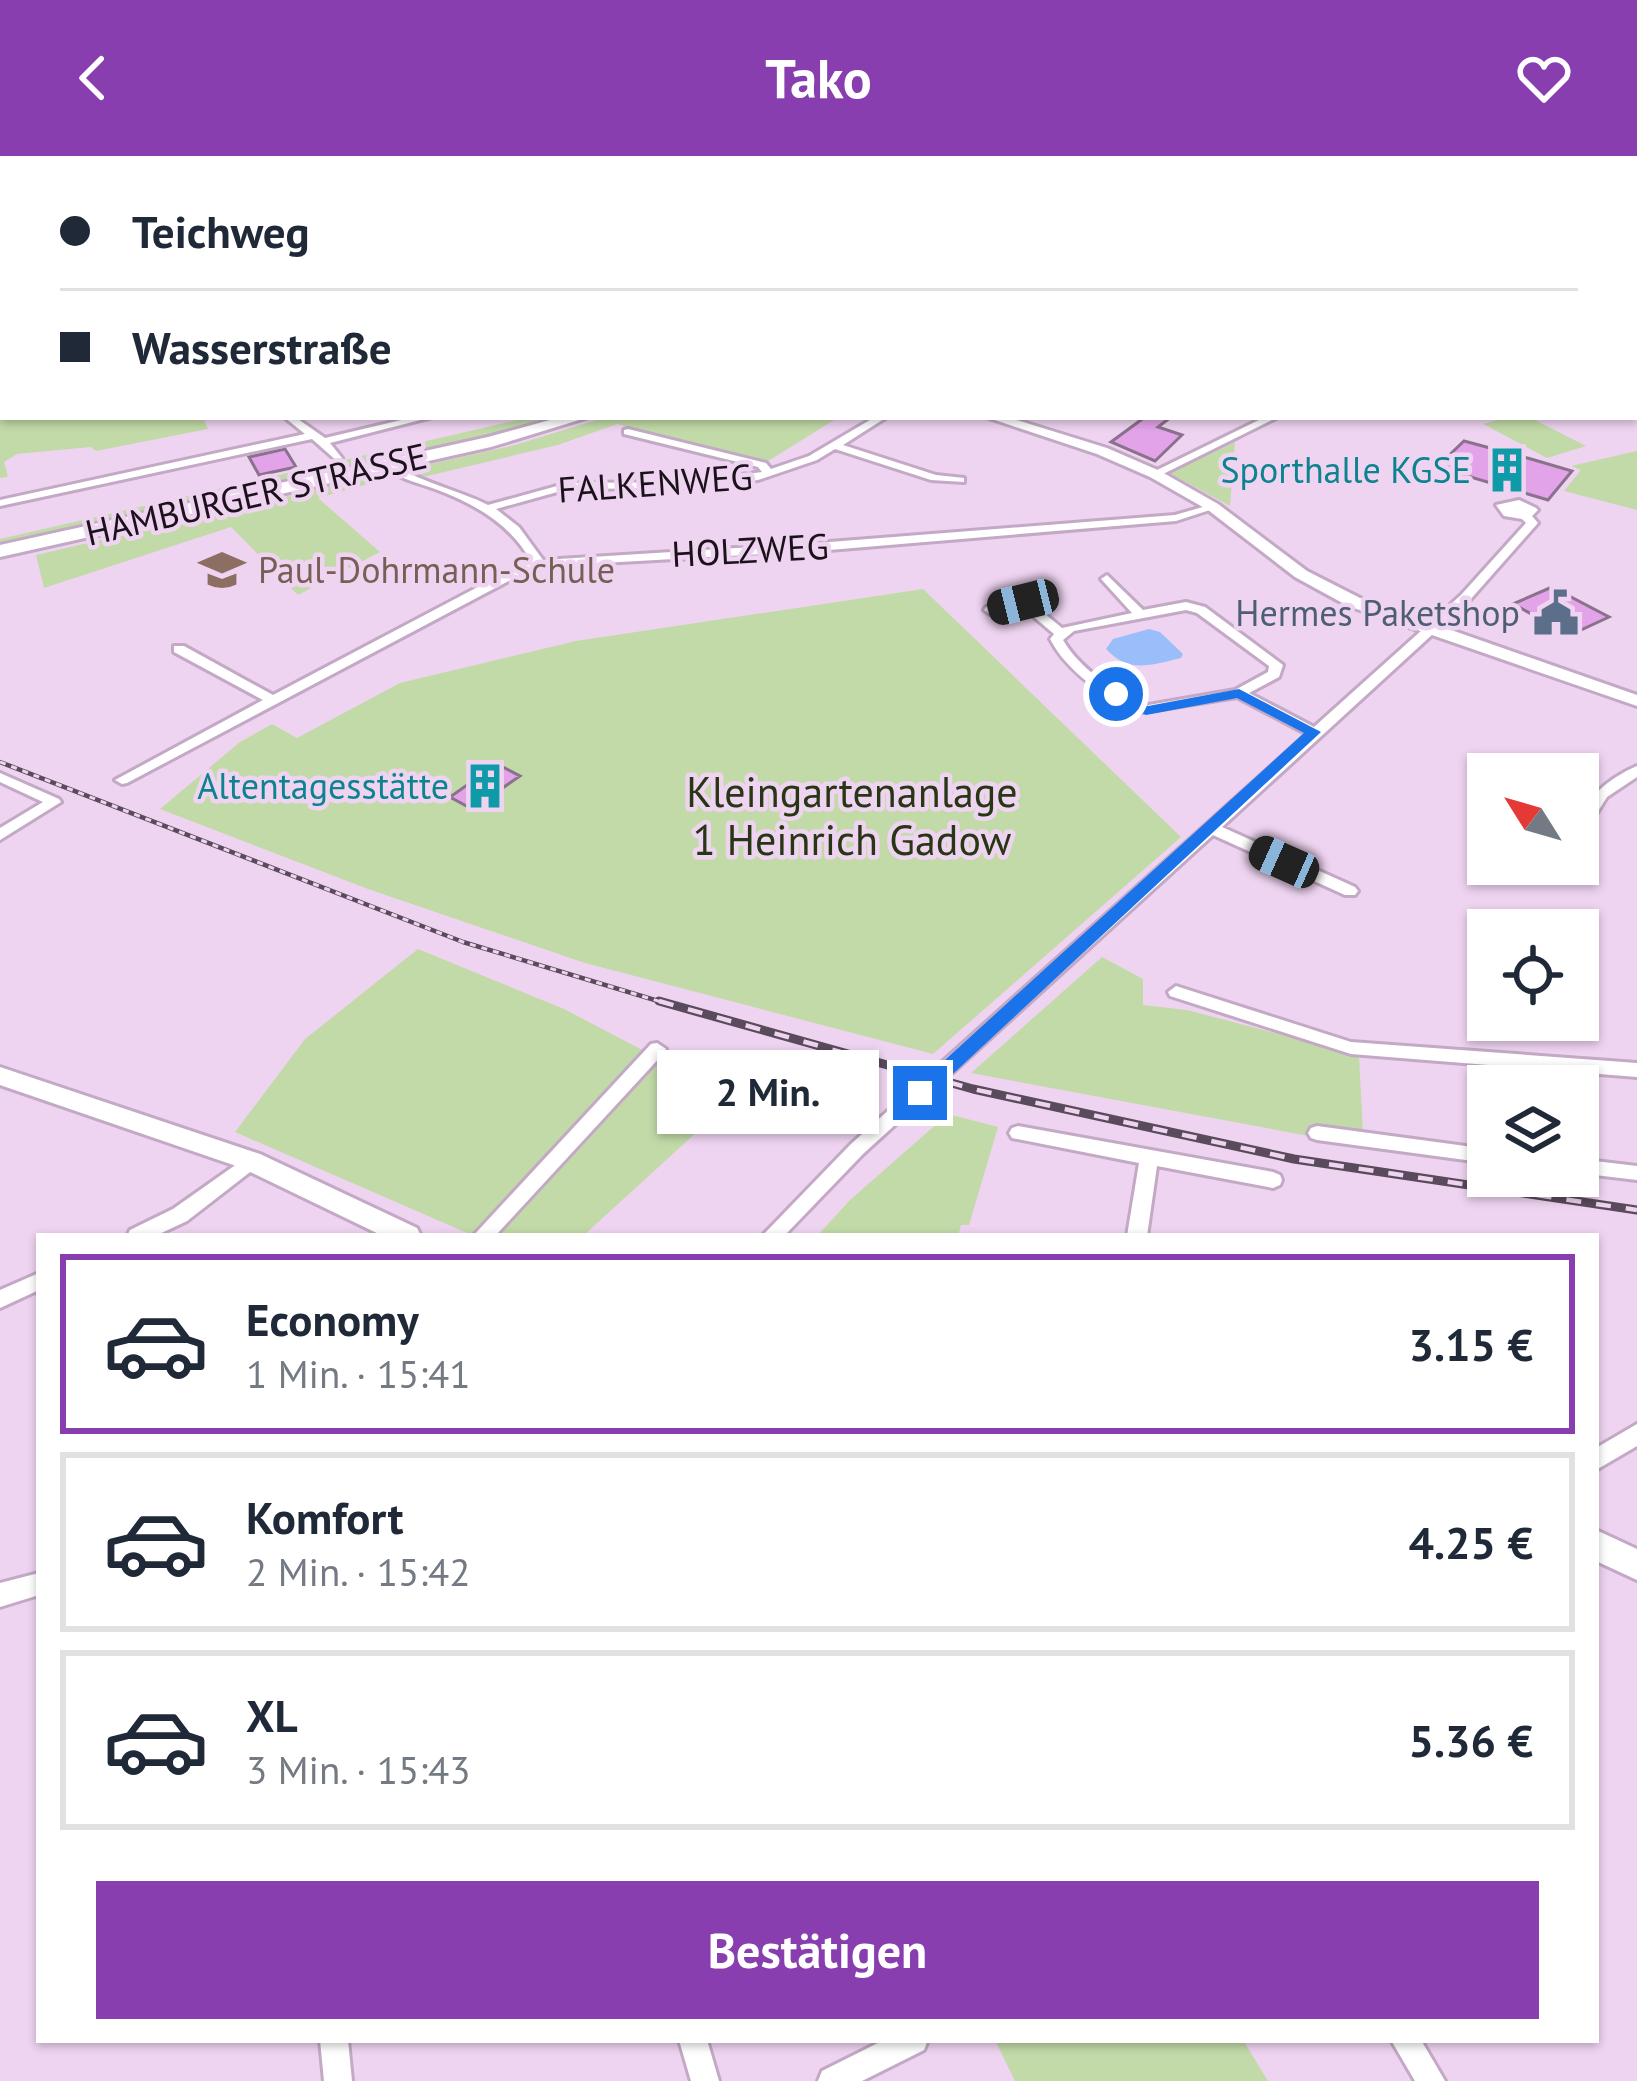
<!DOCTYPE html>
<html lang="de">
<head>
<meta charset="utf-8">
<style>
  :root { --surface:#fff; --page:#f6f6f7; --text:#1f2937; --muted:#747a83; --line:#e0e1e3; --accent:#893eaf }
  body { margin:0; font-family:"PT Sans",sans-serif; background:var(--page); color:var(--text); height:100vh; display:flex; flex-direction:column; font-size:45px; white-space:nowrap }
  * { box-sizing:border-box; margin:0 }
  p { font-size:39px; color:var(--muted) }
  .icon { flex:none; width:66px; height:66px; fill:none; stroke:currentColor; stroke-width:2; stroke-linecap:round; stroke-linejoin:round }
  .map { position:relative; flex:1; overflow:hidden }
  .sheet { position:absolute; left:36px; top:1077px; width:1563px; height:810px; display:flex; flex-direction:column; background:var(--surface); border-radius:0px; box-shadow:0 3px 9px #0004 }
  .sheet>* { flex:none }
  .guide { position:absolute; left:0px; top:0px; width:1638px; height:264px; box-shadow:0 3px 9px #0004; display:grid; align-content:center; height:264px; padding:0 60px; background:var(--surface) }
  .needle { width:78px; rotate:307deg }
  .fabs { position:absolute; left:1467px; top:597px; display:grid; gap:24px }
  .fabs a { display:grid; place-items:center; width:132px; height:132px; border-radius:0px; background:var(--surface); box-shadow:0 3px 9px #0004; font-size:60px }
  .end { position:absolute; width:54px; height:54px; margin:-27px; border:15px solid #1a73e8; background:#fff; box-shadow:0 0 0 6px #fff }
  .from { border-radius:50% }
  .bubble { position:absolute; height:84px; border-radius:0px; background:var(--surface); box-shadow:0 3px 9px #0004; font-size:39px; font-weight:700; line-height:84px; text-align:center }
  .car { position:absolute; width:36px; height:72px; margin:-36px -18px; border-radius:15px; box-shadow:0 0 9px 3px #0007; background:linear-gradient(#222 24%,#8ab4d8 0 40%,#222 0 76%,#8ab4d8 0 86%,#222 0) }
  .guide b { display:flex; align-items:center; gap:42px; height:114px; font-size:45px }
  .guide b+b { border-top:3px solid var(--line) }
  .guide i { width:30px; height:30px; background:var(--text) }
  ul { padding:21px 0 0; list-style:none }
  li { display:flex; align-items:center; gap:36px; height:180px; margin:0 24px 18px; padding:0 36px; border:6px solid var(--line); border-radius:0px }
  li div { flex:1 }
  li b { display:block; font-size:45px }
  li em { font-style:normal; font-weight:700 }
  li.selected { border-color:var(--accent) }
  li>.icon { width:108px; height:108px; stroke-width:1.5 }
  .primary-button { display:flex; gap:24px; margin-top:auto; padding:24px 60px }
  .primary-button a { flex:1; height:138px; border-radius:0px; background:var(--accent); color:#fff; font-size:48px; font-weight:700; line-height:138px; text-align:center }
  header { display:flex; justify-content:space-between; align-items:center; height:156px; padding:0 60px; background:var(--accent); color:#fff; font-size:54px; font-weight:700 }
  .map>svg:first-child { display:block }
  .green { fill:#c2daa8 }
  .water { fill:#99befa }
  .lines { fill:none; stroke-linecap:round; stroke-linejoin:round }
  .stream { stroke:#99befa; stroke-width:3 }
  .river { fill:#99befa; fill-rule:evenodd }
  .building { fill:#e3a3e9; stroke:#8a728c; stroke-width:3 }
  .minor-casing { stroke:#c3a9c5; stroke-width:6 }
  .tertiary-casing { stroke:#c3a9c5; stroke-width:6 }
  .primary-casing { stroke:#c3a9c5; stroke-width:6 }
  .minor { fill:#fff; fill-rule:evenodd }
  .tertiary { fill:#fff; fill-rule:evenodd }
  .primary { fill:#fff; fill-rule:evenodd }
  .rail-far1-casing { stroke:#594b5b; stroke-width:4.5 }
  .rail-casing { stroke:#594b5b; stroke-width:9 }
  .rail-far1 { stroke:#efd4f1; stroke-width:3; stroke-dasharray:6; stroke-linecap:butt }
  .rail { stroke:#efd4f1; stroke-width:4.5; stroke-dasharray:15; stroke-linecap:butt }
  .route { fill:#1a73e8 }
  .labels { text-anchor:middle; stroke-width:9; stroke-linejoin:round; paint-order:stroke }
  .far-culture-label { font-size:36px; fill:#0d838f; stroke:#efd4f1; text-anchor:end }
  .far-street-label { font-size:36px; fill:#1a111b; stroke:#efd4f1 }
  .far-education-label { font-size:36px; fill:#785e54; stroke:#efd4f1; text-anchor:start }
  .far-service-label { font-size:36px; fill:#4e5e75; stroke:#efd4f1; text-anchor:end }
  .park-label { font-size:42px; fill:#273613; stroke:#efd4f1 }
</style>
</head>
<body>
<header><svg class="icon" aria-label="back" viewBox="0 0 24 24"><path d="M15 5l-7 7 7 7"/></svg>Tako<svg class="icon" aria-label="heart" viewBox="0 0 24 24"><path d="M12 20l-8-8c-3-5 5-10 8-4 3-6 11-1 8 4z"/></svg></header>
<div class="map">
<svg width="1637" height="1925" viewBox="0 0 1637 1925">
  <rect width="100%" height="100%" fill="#efd4f1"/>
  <!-- green -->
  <path class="green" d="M0,250L3,261H203L208,273L96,295L91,291L17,298L4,306L8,321L0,322Z
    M531,261H549L482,281L0,387V383Z
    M606,261H839L765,307L617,268L558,289L423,321L404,314L515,289Z
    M1508,261H1529L1586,290L1547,302L1483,268Z
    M1235,286L1230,350L1169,317Z
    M1637,295V354L1564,335L1581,314L1571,310Z
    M392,316L400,319L318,342L380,396L298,439L231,371L44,432L36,399Z
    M923,433L1181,681L933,898L585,807L368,733L160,653L240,586L272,568L297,582L400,527L576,485Z
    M418,793L564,853L734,942L583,1080H474L235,976L305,883Z
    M1102,801L1143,823V849L1187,854L1359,899L1363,978L1310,969L1309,980L971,917Z
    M948,958L998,971L969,1069H961L958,1080H817L850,1044Z
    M995,1884H1243L1268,1925H1015Z"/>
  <!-- water -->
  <path class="water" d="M1149,473L1160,476L1183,498L1181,502C1151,509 1129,518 1106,493L1113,483Z"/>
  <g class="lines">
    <!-- stream -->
    <path class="stream" d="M66,3L70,0"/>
    <!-- river -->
    <path class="river" d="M0,27H3V35H0Z"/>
  </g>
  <!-- building -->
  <path class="building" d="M1145,261H1171L1158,271L1182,279L1155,305L1111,286Z
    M1464,285L1531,303L1572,315L1548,344L1437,311Z
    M285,293L296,311L259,319L249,301Z
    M1552,431L1609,461L1570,479L1513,448Z
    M497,608L520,620L472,653L450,641Z"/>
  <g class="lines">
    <!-- minor casing -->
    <g class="minor-casing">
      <path id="minor" d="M939,0H947L949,3H941Z
        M1063,0H1071L1072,3H1064Z
        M1635,44H1637V49H1635Z
        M1636,133H1637V139L1635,138Z
        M3,237V245L0,246V238Z
        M284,261H295L325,282L414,261H432L330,287L342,302L337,305L312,283L0,350V344L305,278Z
        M875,261H887L843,289L936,319L964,322V326L931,324L835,293L817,304L758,324L688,332L568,333L496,353L519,371L543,404L817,387L1175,359L1213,348L1219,351L1176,365L817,395L548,410L522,418L127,627L122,628L115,624L263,544L174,496V490H184L273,539L514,412L532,407C511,368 475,348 435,333C416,326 397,323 384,308L385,306H393C411,324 462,335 488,349L568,327L688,326L762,316L758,311L624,278V274L628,273L766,307L771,313L809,300Z
        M1265,261H1278L1159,320L1149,318Z
        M1519,344L1536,352L1538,354L1532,360L1538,367L1469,445L1222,671L1355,731L1358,735L1355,739H1345L1213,679L863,998L784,1080H762L851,988L1307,578L1237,541L1136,557C1104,540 1067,516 1050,483L1054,478L1021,450L990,458L984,454L986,451L1027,443L1062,472L1132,457L1101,423L1107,419L1143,454L1186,446L1205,451L1283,509L1279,521L1249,537L1314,571L1461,439L1526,367L1522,363L1504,360L1496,349ZM1186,454L1197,457L1269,510L1268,516L1235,534L1143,550C1113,534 1080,513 1063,484L1074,475Z
        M1637,610V621L1607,641L1583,679L1578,681C1578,646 1607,623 1637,610Z
        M0,617L59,643L61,646L0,684V672L43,646L0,626Z
        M1176,830L1351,886L1637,907V921L1351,898L1170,840L1168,836Z
        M657,887L666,893L663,898L495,1080H473L651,888Z
        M1018,970L1273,1016L1280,1019L1282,1024L1280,1029L1273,1032L1157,1010L1147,1080H1127L1139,1007L1012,982L1009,977L1012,972Z
        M1317,970L1488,993V1007L1317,984L1311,982L1308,977L1311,972Z
        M251,998L258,1000L260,1005L258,1010L187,1065L155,1080H127L130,1074L173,1053Z
        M1578,1003L1637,1010V1024L1578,1017Z
        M39,1117V1134L0,1152V1134Z
        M1637,1268V1290L1596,1314V1292Z
        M39,1417V1439L0,1451V1427Z
        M320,1884H348L352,1925H324Z
        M679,1884H707L719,1925H691Z
        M884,1884H928L924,1894L862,1925H818L822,1915Z
        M1391,1884H1421L1445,1925H1415Z"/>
    </g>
    <!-- tertiary casing -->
    <g class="tertiary-casing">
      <path id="tertiary" d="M808,0H900L803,3Z
        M1138,0H1188L1193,3H1143Z
        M0,63H3L0,70Z
        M1635,71H1637V77H1635Z
        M0,135H3V143H0Z
        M986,261H1007L1107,292L1160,315L1218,348L1307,415L1360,442L1637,539V550L1348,450L1295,421L1208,354L1150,321L1097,298Z
        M0,911L260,998L417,1072L421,1080H383L242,1012L0,929Z
        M1596,1374L1637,1393V1424L1596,1405Z"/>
    </g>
    <!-- primary casing -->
    <g class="primary-casing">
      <path id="primary" d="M831,0H843L844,3H832Z
        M561,261H589L491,291L0,401V389L488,281Z"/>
    </g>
    <!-- minor -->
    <use href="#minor" class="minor"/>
    <!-- tertiary -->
    <use href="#tertiary" class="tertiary"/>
    <!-- primary -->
    <use href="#primary" class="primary"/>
    <!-- rail-far1 casing -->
    <g class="rail-far1-casing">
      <path id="rail-far1" d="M0,606L463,786L668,848"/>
    </g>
    <!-- rail casing -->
    <g class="rail-casing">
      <path id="rail" d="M659,845L973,933L1294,1003L1637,1054"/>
    </g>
    <!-- rail-far1 -->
    <use href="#rail-far1" class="rail-far1"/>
    <!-- rail -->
    <use href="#rail" class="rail"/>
  </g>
  <!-- route -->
  <path class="route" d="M1239,533L1321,576L927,942H914V932L1304,577L1237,542L1146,559L1111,541V535H1121L1148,550Z"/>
  <!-- icons -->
  <defs>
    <g id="building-bare" transform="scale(3.6)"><path d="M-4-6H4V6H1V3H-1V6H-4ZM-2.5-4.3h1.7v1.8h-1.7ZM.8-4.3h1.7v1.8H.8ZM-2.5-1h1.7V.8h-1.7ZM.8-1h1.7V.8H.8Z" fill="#0f9aa8" stroke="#efd4f1" stroke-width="2.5" paint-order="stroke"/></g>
    <g id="school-bare" transform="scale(3.6)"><path d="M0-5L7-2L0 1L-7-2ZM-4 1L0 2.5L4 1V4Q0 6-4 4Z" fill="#8d6e63" stroke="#efd4f1" stroke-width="2.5" paint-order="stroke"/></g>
    <g id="civic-bare" transform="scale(3.6)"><path d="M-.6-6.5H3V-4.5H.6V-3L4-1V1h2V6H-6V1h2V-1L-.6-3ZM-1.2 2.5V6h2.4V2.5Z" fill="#5c6f8a" stroke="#efd4f1" stroke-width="2.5" paint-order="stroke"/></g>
  </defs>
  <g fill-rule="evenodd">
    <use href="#building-bare" x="1507" y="314"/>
    <use href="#school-bare" x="222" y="414"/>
    <use href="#civic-bare" x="1556" y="457"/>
    <use href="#building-bare" x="485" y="630"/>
  </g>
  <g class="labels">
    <!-- far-culture labels -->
    <g class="far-culture-label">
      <text x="1471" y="327">Sporthalle KGSE</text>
      <text x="449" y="643">Altentagesstätte</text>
    </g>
    <!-- far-street labels -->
    <g class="far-street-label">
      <text transform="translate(655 327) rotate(-4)" y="13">FALKENWEG</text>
      <text transform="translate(256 338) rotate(-13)" y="13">HAMBURGER STRASSE</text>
      <text transform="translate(750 394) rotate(-3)" y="13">HOLZWEG</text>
    </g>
    <!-- far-education labels -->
    <g class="far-education-label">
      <text x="258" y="427">Paul-Dohrmann-Schule</text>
    </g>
    <!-- far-service labels -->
    <g class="far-service-label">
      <text x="1520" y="470">Hermes Paketshop</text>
    </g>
    <!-- park labels -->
    <g class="park-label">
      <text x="852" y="651">Kleingartenanlage<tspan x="852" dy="48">1 Heinrich Gadow</tspan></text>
    </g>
  </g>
</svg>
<div class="fabs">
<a><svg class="needle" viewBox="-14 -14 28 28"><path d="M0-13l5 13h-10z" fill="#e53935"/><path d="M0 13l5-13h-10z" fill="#747a83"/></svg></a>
<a><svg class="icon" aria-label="locate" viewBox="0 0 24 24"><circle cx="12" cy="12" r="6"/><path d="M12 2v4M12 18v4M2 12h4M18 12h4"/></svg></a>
<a><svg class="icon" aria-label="layers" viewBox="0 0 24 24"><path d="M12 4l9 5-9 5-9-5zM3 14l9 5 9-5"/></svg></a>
</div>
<i class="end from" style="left:1116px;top:538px"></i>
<i class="end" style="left:920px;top:937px"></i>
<div class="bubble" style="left:657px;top:894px;width:222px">2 Min.</div>
<i class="car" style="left:1023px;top:446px;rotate:256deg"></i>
<i class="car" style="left:1284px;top:706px;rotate:294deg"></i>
<div class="guide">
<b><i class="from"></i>Teichweg</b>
<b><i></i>Wasserstraße</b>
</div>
<section class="sheet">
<ul>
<li class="selected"><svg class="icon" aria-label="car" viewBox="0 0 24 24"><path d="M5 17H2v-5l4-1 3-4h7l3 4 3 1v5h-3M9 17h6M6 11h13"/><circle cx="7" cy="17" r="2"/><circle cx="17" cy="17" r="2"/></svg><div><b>Economy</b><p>1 Min. · 15:41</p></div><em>3.15 €</em></li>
<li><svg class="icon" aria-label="car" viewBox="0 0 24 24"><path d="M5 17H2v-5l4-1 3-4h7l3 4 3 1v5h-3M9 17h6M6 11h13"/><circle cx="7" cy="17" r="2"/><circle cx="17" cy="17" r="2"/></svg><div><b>Komfort</b><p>2 Min. · 15:42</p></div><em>4.25 €</em></li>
<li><svg class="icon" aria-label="car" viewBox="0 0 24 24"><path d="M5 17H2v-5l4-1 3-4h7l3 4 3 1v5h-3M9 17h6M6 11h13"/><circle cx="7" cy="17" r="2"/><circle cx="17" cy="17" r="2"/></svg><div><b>XL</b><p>3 Min. · 15:43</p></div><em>5.36 €</em></li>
</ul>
<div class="primary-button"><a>Bestätigen</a></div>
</section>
</div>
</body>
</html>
